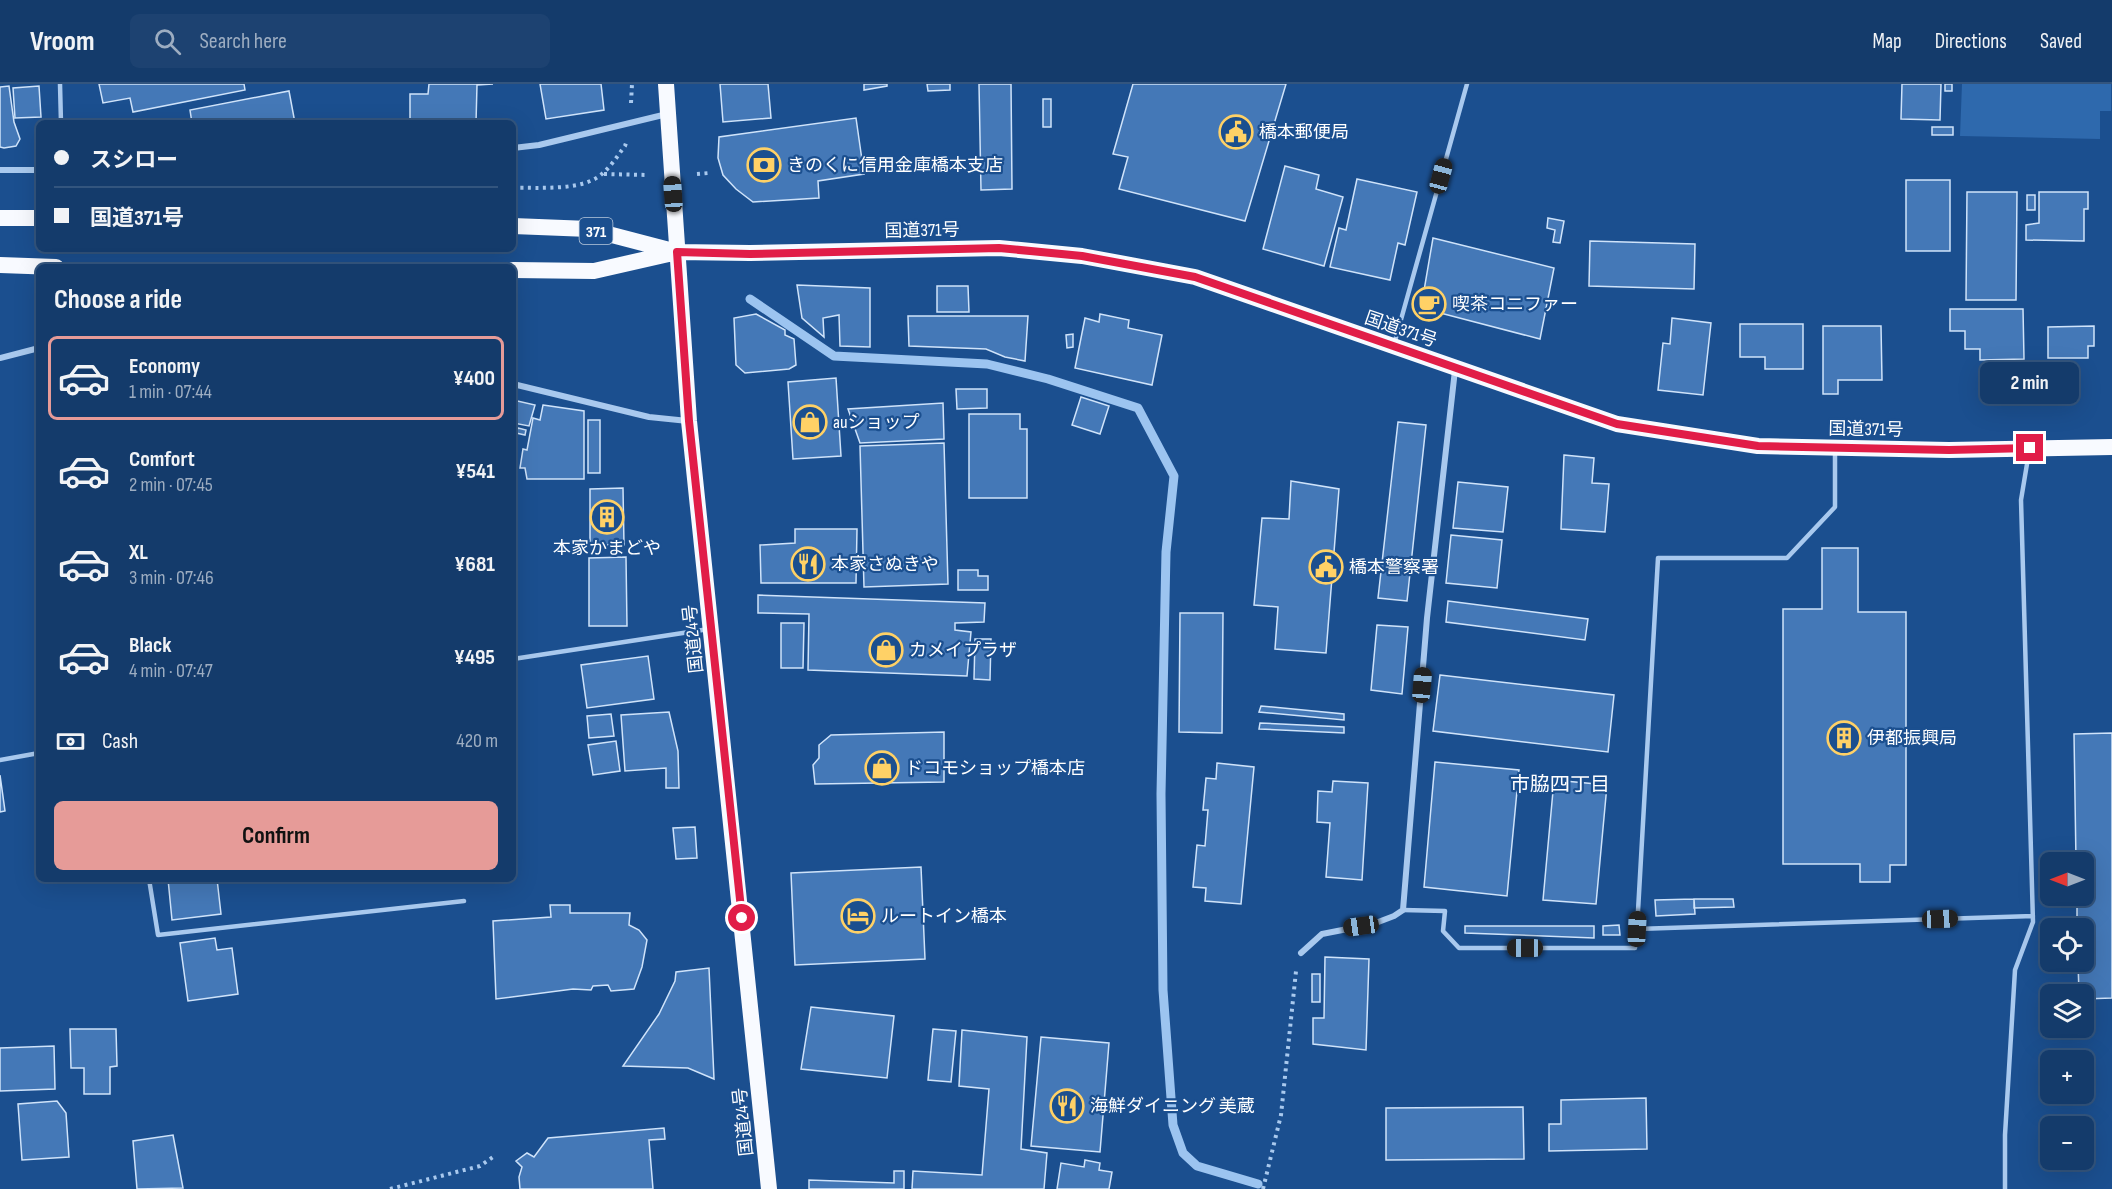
<!DOCTYPE html>
<html lang="en">
<head>
<meta charset="utf-8">
<style>
  :root { --surface:#143b6b; --page:#1d4271; --text:#f1f3f6; --muted:#9dadc1; --line:#33557e; --accent:#e69b98 }
  body { margin:0; font-family:"Sofia Sans Condensed","Noto Sans JP",sans-serif; background:var(--page); color:var(--text); height:100vh; display:flex; flex-direction:column; font-size:22px; white-space:nowrap }
  * { box-sizing:border-box; margin:0 }
  p { font-size:20px; color:var(--muted) }
  .icon { flex:none; width:33px; height:33px; fill:none; stroke:currentColor; stroke-width:2; stroke-linecap:round; stroke-linejoin:round }
  .map { position:relative; flex:1; overflow:hidden }
  .details { position:absolute; left:36px; top:180px; width:480px; height:618px; display:flex; flex-direction:column; background:var(--surface); border-radius:9px; box-shadow:0 6px 24px #0002,0 0 0 2px var(--line) }
  .details>* { flex:none }
  .banner { position:absolute; left:36px; top:36px; width:480px; height:132px; border-radius:9px; box-shadow:0 6px 24px #0002,0 0 0 2px var(--line); display:grid; align-content:center; height:132px; padding:0 18px; background:var(--surface) }
  .needle { width:39px; rotate:270deg }
  .controls { position:absolute; left:2040px; top:768px; display:grid; gap:12px }
  .controls a { display:grid; place-items:center; width:54px; height:54px; border-radius:9px; background:var(--surface); box-shadow:0 6px 24px #0002,0 0 0 2px var(--line); font-size:30px }
  .end { position:absolute; width:27px; height:27px; margin:-14px; border:8px solid #e11d48; background:#fff; box-shadow:0 0 0 3px #fff }
  .from { border-radius:50% }
  .bubble { position:absolute; height:42px; border-radius:9px; background:var(--surface); box-shadow:0 6px 24px #0002,0 0 0 2px var(--line); font-size:20px; font-weight:700; line-height:42px; text-align:center }
  .car { position:absolute; width:18px; height:36px; margin:-18px -9px; border-radius:8px; box-shadow:0 0 4px 2px #0007; background:linear-gradient(#222 24%,#8ab4d8 0 40%,#222 0 76%,#8ab4d8 0 86%,#222 0) }
  .banner b { display:flex; align-items:center; gap:21px; height:57px; font-size:22px }
  .banner b+b { border-top:2px solid var(--line) }
  .banner i { width:15px; height:15px; background:var(--text) }
  ul { padding:0; list-style:none }
  li { display:flex; align-items:center; gap:18px; height:84px; margin:0 12px 9px; padding:0 6px; border:3px solid transparent; border-radius:9px }
  li div { flex:1 }
  li b { display:block; font-size:22px }
  li em { font-style:normal; font-weight:700 }
  li.current { border-color:var(--accent) }
  li>.icon { width:54px; height:54px; stroke-width:1.5 }
  h2 { padding:0 18px; font-size:27px; line-height:72px }
  .pay { display:flex; align-items:center; gap:15px; height:66px; padding:0 18px; font-size:22px }
  .pay p { margin-inline-start:auto }
  .cta { display:flex; gap:12px; margin-top:auto; padding:12px 18px }
  .cta a { flex:1; height:69px; border-radius:9px; background:var(--accent); color:#111; font-size:24px; font-weight:700; line-height:69px; text-align:center }
  header { display:flex; align-items:center; gap:36px; box-sizing:border-box; height:84px; padding:0 30px; background:var(--surface); border-bottom:2px solid var(--line) }
  header strong { font-size:28px }
  nav { display:flex; gap:33px; margin-inline-start:auto; font-size:21px }
  .search { width:420px; height:54px; background:var(--page); display:flex; align-items:center; gap:15px; box-sizing:border-box; padding:0 21px; border-radius:9px; color:var(--muted); font-size:22px }
  .map>svg:first-child { display:block }
  .green { fill:#2e69ad }
  .lines { fill:none; stroke-linecap:round; stroke-linejoin:round }
  .stream { stroke:#9cc4f0; stroke-width:9 }
  .building { fill:#4478b7; stroke:#cfe3fa; stroke-width:1.5 }
  .path { stroke:#a9c9ee; stroke-width:4; stroke-dasharray:3 4.5; stroke-linecap:butt }
  .service { stroke:#a9c9ee; stroke-width:4.5 }
  .minor { stroke:#a9c9ee; stroke-width:6 }
  .trunk { stroke:#f8faff; stroke-width:16 }
  .route { stroke:#e11d48; stroke-width:8 }
  .labels { text-anchor:middle; stroke-width:4.5; stroke-linejoin:round; paint-order:stroke }
  .shield { fill:#1b4f8f; stroke:#bbcadd; stroke-width:1.5 }
  .shield-label { font-size:16px; font-weight:bold; fill:#fff }
  .poi-label { font-size:18px; fill:#fff; stroke:#1b4f8f; text-anchor:start }
  .street-label { font-size:18px; fill:#fff; stroke:#1b4f8f }
  .neighbourhood-label { font-size:20px; fill:#fff; stroke:#1b4f8f }
</style>
</head>
<body>
<header>
<strong>Vroom</strong>
<div class="search"><svg class="icon" aria-label="search" viewBox="0 0 24 24"><circle cx="10" cy="10" r="6"/><path d="M15 15l6 6"/></svg>Search here</div>
<nav><a>Map</a><a>Directions</a><a>Saved</a></nav>
</header>
<div class="map">
<svg width="2112" height="1105" viewBox="0 0 2112 1105">
  <rect width="100%" height="100%" fill="#1b4f8f"/>
  <!-- green -->
  <path class="green" d="M1962,0H2111V27H2100V55L1960,52Z"/>
  <g class="lines">
    <!-- stream -->
    <path class="stream" d="M750,215L834,272L987,280L1048,295L1138,324L1174,392L1166,468L1161,710L1163,906L1173,1041L1183,1069L1197,1082L1258,1100"/>
  </g>
  <!-- building -->
  <path class="building" d="M99,0H244L245,6L133,28L130,14L103,19Z
    M429,0H493L477,1L476,39L410,38V10H428Z
    M540,0H601L604,26L546,35Z
    M720,0H768L771,34L723,38Z
    M864,0H887V2L864,6Z
    M927,0H950V6L928,7Z
    M979,0H1011L1012,105L981,106Z
    M1133,0H1286L1245,137L1119,105L1128,73L1113,70Z
    M1902,0H1941L1940,36L1901,35Z
    M1945,0H1952V7H1945Z
    M9,2L14,38L20,55L16,62L4,64L0,63V3Z
    M39,2L41,33L15,34L13,4Z
    M289,7L295,39H192L190,26Z
    M1043,15H1051V43H1043Z
    M856,34L864,90L818,97L819,114L753,118L736,105L723,91L718,74L719,53Z
    M1932,43H1953V51H1932Z
    M1285,82L1319,91L1316,105L1343,113L1324,182L1263,165Z
    M1357,95L1417,108L1405,161L1398,159L1390,196L1330,183L1339,144L1346,146Z
    M1906,96H1950V167H1906Z
    M1967,108H2017L2016,216H1966Z
    M2039,108H2088V125H2084V157L2026,156V141L2039,139Z
    M2027,111H2035V126H2027Z
    M1548,134L1564,137L1560,159L1553,158L1555,146L1547,144Z
    M1433,154L1554,184L1540,255L1421,224Z
    M1590,157L1695,160L1694,205L1589,202Z
    M797,201L870,204V263L840,262L839,231L823,234L824,253L802,234Z
    M937,202H968L969,228H937Z
    M1950,225H2023L2024,275L1980,276V265H1965V247H1950Z
    M756,230L785,246V251L794,255L796,281L789,285L745,289L736,281L734,234Z
    M1100,230L1129,236L1128,244L1162,251L1152,301L1075,284L1085,234L1099,238Z
    M908,232H1028L1025,277L1005,273L986,265L909,262Z
    M1672,234L1711,239L1703,311L1658,306L1663,259L1670,260Z
    M1740,240H1803V285H1765V273H1740Z
    M1823,242H1881L1882,296H1838V310H1823Z
    M2094,242V262H2088V274H2048V243Z
    M1073,250V263L1067,264L1066,251Z
    M836,294L841,372L793,375L788,298Z
    M956,305H987V324L957,325Z
    M1081,313L1109,322L1100,350L1072,341Z
    M513,316L535,321L529,342L513,339Z
    M943,319L944,355L860,359L848,325Z
    M543,321L584,327V395H527L525,384H520L523,365L527,366L533,334L540,336Z
    M969,330H1020V345H1027V414H969Z
    M588,336H600V389H588Z
    M1398,338L1426,341L1407,517L1378,514Z
    M518,344L526,346L525,351L516,349Z
    M513,354L516,355L513,393Z
    M944,359L948,500L864,503L860,362Z
    M1564,371L1594,374L1592,399L1609,400L1605,448L1561,445Z
    M1291,397L1339,405L1326,569L1275,565L1278,523L1254,521L1262,434L1289,435Z
    M1458,398L1508,403L1503,448L1453,444Z
    M623,404L624,461H590V405Z
    M795,445H857L856,499H761L760,461L795,459Z
    M1451,451L1502,456L1497,504L1446,499Z
    M1822,464H1858V528H1906V781H1890V798H1860V780H1783V525H1822Z
    M626,473L627,542H589V474Z
    M958,486H978V492H988V506H958Z
    M758,511L985,519L984,538L955,539V546L971,548L967,592L808,586L809,530L758,529Z
    M1448,517L1588,535L1585,556L1446,538Z
    M1180,529H1223L1222,649L1179,648Z
    M781,539H804L803,584H781Z
    M1377,541L1408,543L1402,610L1371,606Z
    M975,555H991L990,596L974,595Z
    M648,572L654,615L587,624L581,581Z
    M1440,591L1614,611L1608,668L1433,647Z
    M1261,622L1344,630V636L1259,628Z
    M669,628L678,667L679,704H666V684L625,687L621,631Z
    M611,630L614,652L589,654L587,632Z
    M1260,639L1344,643V649L1259,645Z
    M944,648V698L815,700L813,681L819,674V661L831,651Z
    M2112,649V914L2084,915V910H2079L2078,878H2084V844H2077V812H2084V778H2076L2074,650Z
    M616,657L620,687L593,691L588,661Z
    M1435,678L1519,686L1507,812L1424,803Z
    M1217,679L1254,683L1241,820L1205,817L1206,804L1193,803L1197,761L1205,762L1208,726H1203L1206,694L1216,695Z
    M0,691L5,727L0,728Z
    M1554,696L1607,701L1596,820L1543,816Z
    M1333,697L1368,699L1362,796L1326,793L1330,739L1317,738L1318,707L1332,708Z
    M695,743L697,774L676,775L673,744Z
    M921,783L925,875L795,881L791,789Z
    M168,795H217L221,830L172,836Z
    M1694,815L1695,830L1656,832L1655,816Z
    M1694,815H1733L1734,823L1694,824Z
    M550,821H570V829H630L629,841L639,846L647,856L642,883L634,905L611,907L608,901L593,902L591,906L573,905L496,915L493,837L551,833Z
    M1619,841L1620,851H1603V842Z
    M1465,842H1594V854L1465,849Z
    M215,854L217,866L232,864L238,910L188,917L180,859Z
    M1325,873L1369,875L1366,966L1313,960V934H1324Z
    M709,884L714,995L688,984L623,982L659,930L675,897L676,888Z
    M1312,890H1320V918H1312Z
    M811,923L894,932L887,994L801,985Z
    M70,945H116L117,982L110,983V1010H84V984H71Z
    M933,945L956,947L951,998L928,996Z
    M962,946L1027,953L1021,1065L1047,1069L1044,1105H912L913,1087L982,1091L989,1005L959,1002Z
    M1041,953L1109,959L1100,1068L1031,1062Z
    M54,962L55,1005L0,1007V964Z
    M1646,1014L1647,1065L1549,1067V1040H1561V1016Z
    M57,1017L66,1029L69,1073L22,1076L18,1020Z
    M1523,1023L1524,1075L1386,1076V1024Z
    M664,1044L665,1055L649,1056L653,1105H520L519,1093L522,1083L516,1077L527,1069L534,1073L548,1054Z
    M173,1051L183,1104L137,1105L133,1057Z
    M1085,1076L1100,1079L1099,1086L1112,1088L1109,1105H1057L1061,1079L1084,1083Z
    M894,1087H904V1105H809V1096L894,1099Z"/>
  <g class="lines">
    <!-- path -->
    <path class="path" d="M631,19L632,0
      M604,90L647,91
      M697,90L709,89
      M513,104C539,103 585,108 604,88C612,81 618,71 625,62L626,59
      M390,1105L480,1082L496,1071
      M1263,1105L1281,1031L1296,887"/>
    <!-- service -->
    <path class="service" d="M60,0L61,39
      M1395,257L1467,0
      M513,575L709,545
      M0,676L39,669
      M149,795L158,851L464,817
      M1403,826L1445,827L1443,847L1459,864H1635L1637,845L2033,832
      M1637,845L1658,474H1787L1835,423V366
      M2005,1105V1051L2015,886L2033,838L2021,416L2029,368"/>
    <!-- minor -->
    <path class="minor" d="M513,64L539,61L667,30
      M0,86H39
      M0,274L39,264
      M513,300L649,333L688,337
      M1301,869L1322,850L1373,840L1394,832L1403,826L1427,534L1455,286"/>
    <!-- trunk -->
    <path class="trunk" d="M666,0L689,337L769,1105
      M0,134H39
      M513,142L589,145L677,168L750,169L999,164L1082,172L1195,193L1617,340L1758,362L1949,366L2112,363
      M0,181L56,183
      M513,186L594,187L673,169"/>
  </g>
  <g class="lines">
    <!-- route -->
    <path class="route" d="M742,834L689,337L677,168L750,170L999,164L1082,172L1195,193L1617,340L1758,362L1949,366L2030,364"/>
  </g>
  <!-- icons -->
  <defs>
    <g id="civic-ring" transform="scale(1.725)"><circle r="9.5" fill="#1b4f8f" stroke="#ffd166" stroke-width="1.5"/><path d="M-.6-6.5H3V-4.5H.6V-3L4-1V1h2V6H-6V1h2V-1L-.6-3ZM-1.2 2.5V6h2.4V2.5Z" fill="#ffd166"/></g>
    <g id="bank-ring" transform="scale(1.725)"><circle r="9.5" fill="#1b4f8f" stroke="#ffd166" stroke-width="1.5"/><path d="M-6-4H6V4H-6ZM0-2.3a2.3 2.3 0 1 0 0 4.6a2.3 2.3 0 1 0 0-4.6Z" fill="#ffd166"/></g>
    <g id="cafe-ring" transform="scale(1.725)"><circle r="9.5" fill="#1b4f8f" stroke="#ffd166" stroke-width="1.5"/><path d="M-5.5-4.5H6V0H3Q3 3.5 0 3.5H-2.5Q-5.5 3.5-5.5 0ZM3-3.2v2h1.7v-2ZM-6 4.5H4V6H-6Z" fill="#ffd166"/></g>
    <g id="shop-ring" transform="scale(1.725)"><circle r="9.5" fill="#1b4f8f" stroke="#ffd166" stroke-width="1.5"/><path d="M-5-2.5h2.3a2.7 3.5 0 0 1 5.4 0H5L5.5 6h-11ZM-1.5-2.5h3a1.5 2.3 0 0 0-3 0Z" fill="#ffd166"/></g>
    <g id="building-ring" transform="scale(1.725)"><circle r="9.5" fill="#1b4f8f" stroke="#ffd166" stroke-width="1.5"/><path d="M-4-6H4V6H1V3H-1V6H-4ZM-2.5-4.3h1.7v1.8h-1.7ZM.8-4.3h1.7v1.8H.8ZM-2.5-1h1.7V.8h-1.7ZM.8-1h1.7V.8H.8Z" fill="#ffd166"/></g>
    <g id="restaurant-ring" transform="scale(1.725)"><circle r="9.5" fill="#1b4f8f" stroke="#ffd166" stroke-width="1.5"/><path d="M-5-6h1v4h1v-4h1v4h1v-4h1v5L-1.5 .5V6h-2V.5L-5-1ZM5-6V6H3V1.5H1.5Q1.5-4 5-6Z" fill="#ffd166"/></g>
    <g id="hotel-ring" transform="scale(1.725)"><circle r="9.5" fill="#1b4f8f" stroke="#ffd166" stroke-width="1.5"/><path d="M-6-4.5h1.5V1H6V5H4.5V3h-9V5H-6ZM-4 0a1.8 1.8 0 1 1 3.6 0ZM.5 0V-2.5h3Q6-2.5 6 0Z" fill="#ffd166"/></g>
  </defs>
  <g fill-rule="evenodd">
    <use href="#civic-ring" x="1236" y="48"/>
    <use href="#bank-ring" x="764" y="81"/>
    <use href="#cafe-ring" x="1429" y="220"/>
    <use href="#shop-ring" x="810" y="338"/>
    <use href="#building-ring" x="607" y="433"/>
    <use href="#restaurant-ring" x="808" y="480"/>
    <use href="#civic-ring" x="1326" y="483"/>
    <use href="#shop-ring" x="886" y="566"/>
    <use href="#building-ring" x="1844" y="654"/>
    <use href="#shop-ring" x="882" y="684"/>
    <use href="#hotel-ring" x="858" y="832"/>
    <use href="#restaurant-ring" x="1067" y="1022"/>
  </g>
  <g class="labels">
    <!-- shield labels -->
    <rect class="shield" x="579.5" y="134" width="33" height="26" rx="4.5"/>
    <g class="shield-label">
      <text x="596" y="153">371</text>
    </g>
    <!-- poi labels -->
    <g class="poi-label">
      <text x="1259" y="54">橋本郵便局</text>
      <text x="787" y="87">きのくに信用金庫橋本支店</text>
      <text x="1452" y="226">喫茶コニファー</text>
      <text x="833" y="344">auショップ</text>
      <text x="607" y="470" text-anchor="middle">本家かまどや</text>
      <text x="831" y="486">本家さぬきや</text>
      <text x="1349" y="489">橋本警察署</text>
      <text x="909" y="572">カメイプラザ</text>
      <text x="1867" y="660">伊都振興局</text>
      <text x="905" y="690">ドコモショップ橋本店</text>
      <text x="881" y="838">ルートイン橋本</text>
      <text x="1090" y="1028">海鮮ダイニング 美蔵</text>
    </g>
    <!-- street labels -->
    <g class="street-label">
      <text transform="translate(922 146) rotate(-1)" y="6">国道371号</text>
      <text transform="translate(1401 245) rotate(19)" y="6">国道371号</text>
      <text transform="translate(1866 345) rotate(1)" y="6">国道371号</text>
      <text transform="translate(693 555) rotate(-96)" y="6">国道24号</text>
      <text transform="translate(743 1038) rotate(-96)" y="6">国道24号</text>
    </g>
    <!-- neighbourhood labels -->
    <g class="neighbourhood-label">
      <text x="1560" y="707">市脇四丁目</text>
    </g>
  </g>
</svg>
<div class="controls">
<a><svg class="needle" viewBox="-14 -14 28 28"><path d="M0-13l5 13h-10z" fill="#e53935"/><path d="M0 13l5-13h-10z" fill="#9dadc1"/></svg></a>
<a><svg class="icon" aria-label="locate" viewBox="0 0 24 24"><circle cx="12" cy="12" r="6"/><path d="M12 2v4M12 18v4M2 12h4M18 12h4"/></svg></a>
<a><svg class="icon" aria-label="layers" viewBox="0 0 24 24"><path d="M12 4l9 5-9 5-9-5zM3 14l9 5 9-5"/></svg></a>
<a>+</a>
<a>−</a>
</div>
<i class="end from" style="left:742px;top:834px"></i>
<i class="end" style="left:2030px;top:364px"></i>
<div class="bubble" style="left:1980px;top:278px;width:99px">2 min</div>
<i class="car" style="left:1441px;top:92px;rotate:15deg"></i>
<i class="car" style="left:673px;top:110px;rotate:356deg"></i>
<i class="car" style="left:1422px;top:601px;rotate:5deg"></i>
<i class="car" style="left:1940px;top:835px;rotate:88deg"></i>
<i class="car" style="left:1361px;top:842px;rotate:262deg"></i>
<i class="car" style="left:1637px;top:845px;rotate:3deg"></i>
<i class="car" style="left:1525px;top:864px;rotate:270deg"></i>
<div class="banner">
<b><i class="from"></i>スシロー</b>
<b><i></i>国道371号</b>
</div>
<section class="details">
<h2>Choose a ride</h2>
<ul>
<li class="current"><svg class="icon" aria-label="car" viewBox="0 0 24 24"><path d="M5 17H2v-5l4-1 3-4h7l3 4 3 1v5h-3M9 17h6M6 11h13"/><circle cx="7" cy="17" r="2"/><circle cx="17" cy="17" r="2"/></svg><div><b>Economy</b><p>1 min · 07:44</p></div><em>¥400</em></li>
<li><svg class="icon" aria-label="car" viewBox="0 0 24 24"><path d="M5 17H2v-5l4-1 3-4h7l3 4 3 1v5h-3M9 17h6M6 11h13"/><circle cx="7" cy="17" r="2"/><circle cx="17" cy="17" r="2"/></svg><div><b>Comfort</b><p>2 min · 07:45</p></div><em>¥541</em></li>
<li><svg class="icon" aria-label="car" viewBox="0 0 24 24"><path d="M5 17H2v-5l4-1 3-4h7l3 4 3 1v5h-3M9 17h6M6 11h13"/><circle cx="7" cy="17" r="2"/><circle cx="17" cy="17" r="2"/></svg><div><b>XL</b><p>3 min · 07:46</p></div><em>¥681</em></li>
<li><svg class="icon" aria-label="car" viewBox="0 0 24 24"><path d="M5 17H2v-5l4-1 3-4h7l3 4 3 1v5h-3M9 17h6M6 11h13"/><circle cx="7" cy="17" r="2"/><circle cx="17" cy="17" r="2"/></svg><div><b>Black</b><p>4 min · 07:47</p></div><em>¥495</em></li>
</ul>
<div class="pay"><svg class="icon" aria-label="cash" viewBox="0 0 24 24"><path d="M3 7h18v10H3z"/><circle cx="12" cy="12" r="2"/></svg>Cash<p>420 m</p></div>
<div class="cta"><a>Confirm</a></div>
</section>
</div>
</body>
</html>
